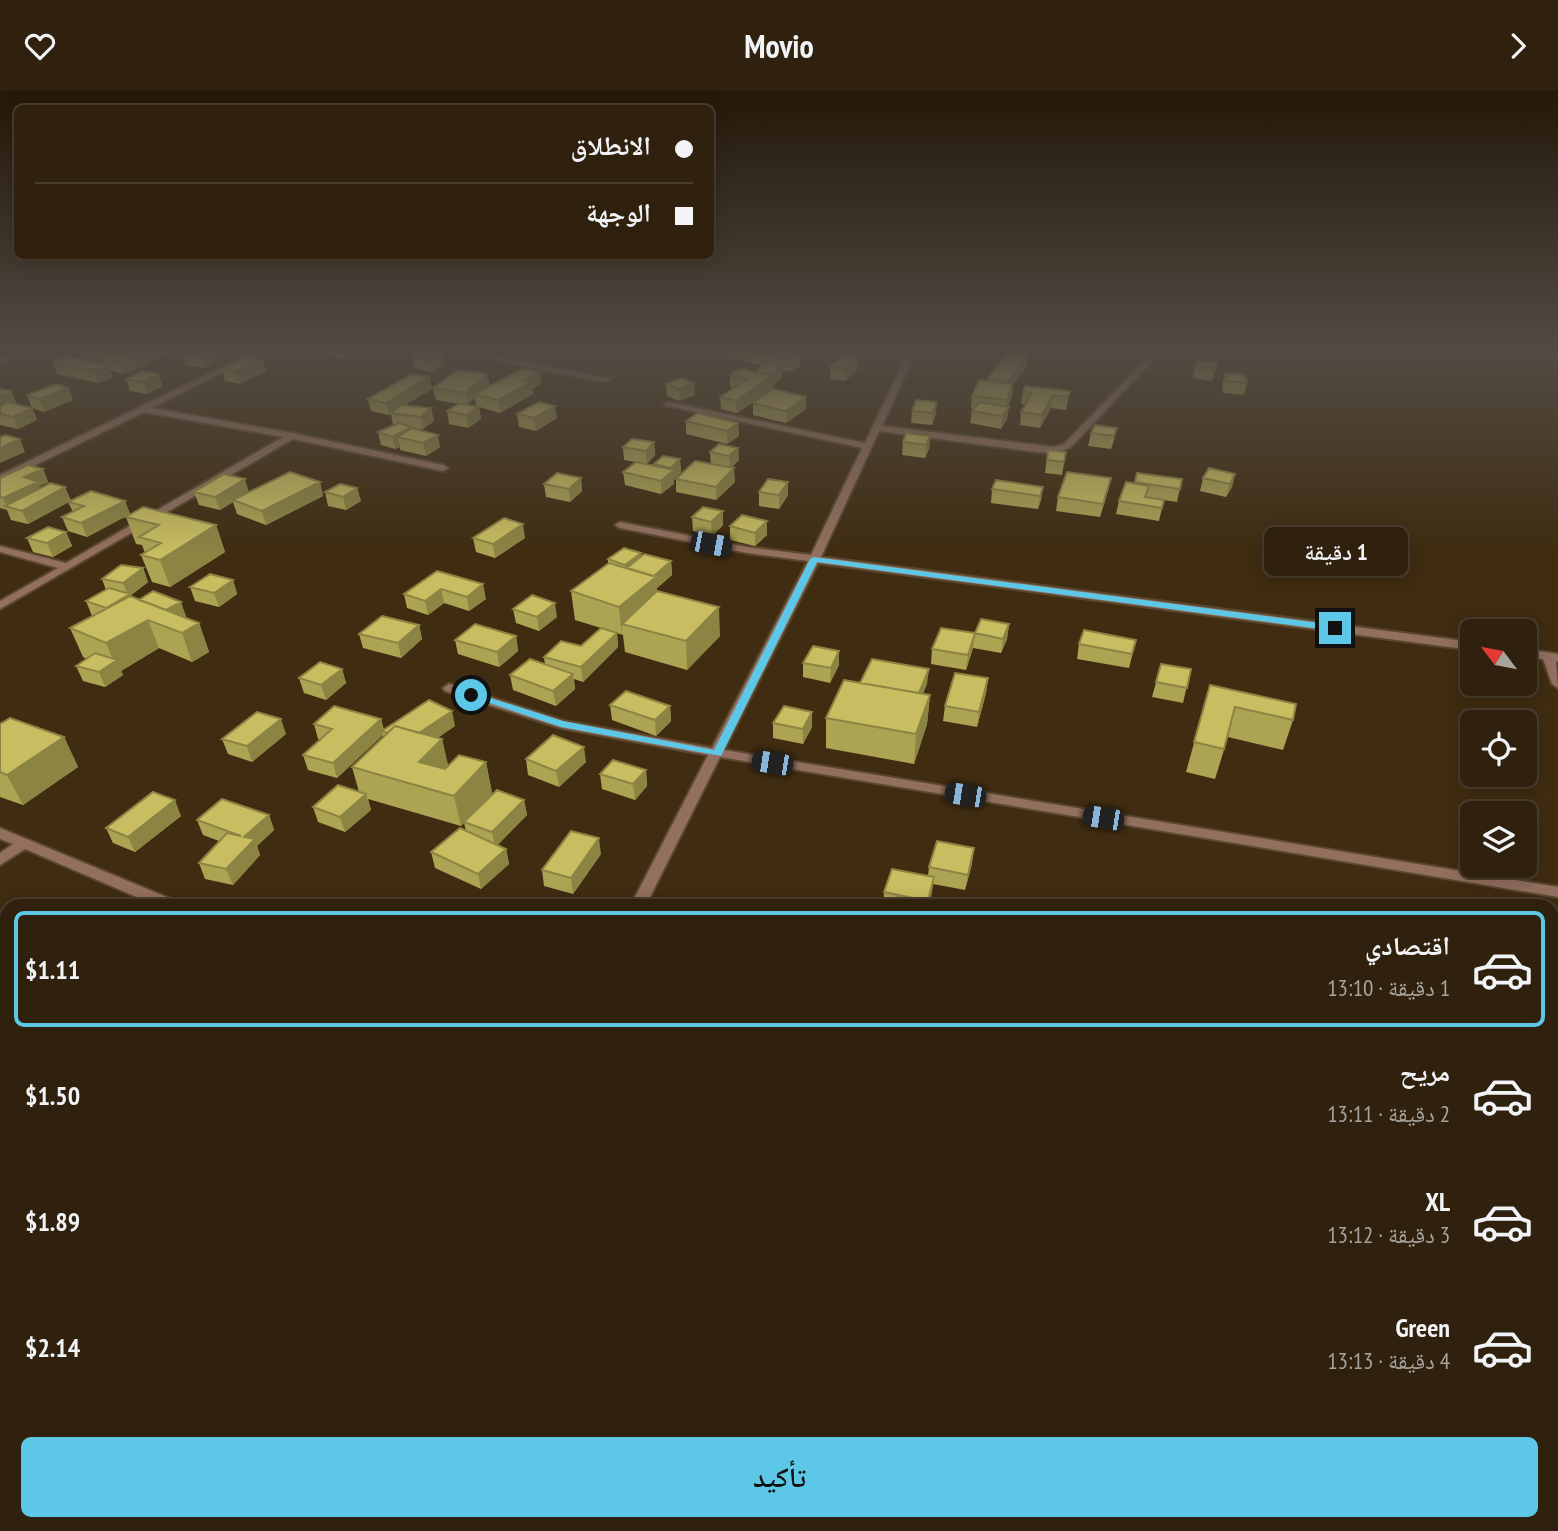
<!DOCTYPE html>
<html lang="ar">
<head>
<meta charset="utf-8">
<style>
  :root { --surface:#2f210d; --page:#372916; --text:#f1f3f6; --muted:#a7a39d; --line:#4a3e2e; --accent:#5cc7e7 }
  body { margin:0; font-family:"PT Sans Narrow","Noto Naskh Arabic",sans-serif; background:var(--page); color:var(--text); direction:rtl; height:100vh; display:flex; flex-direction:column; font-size:26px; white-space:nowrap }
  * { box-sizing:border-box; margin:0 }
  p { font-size:23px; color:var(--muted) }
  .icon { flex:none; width:38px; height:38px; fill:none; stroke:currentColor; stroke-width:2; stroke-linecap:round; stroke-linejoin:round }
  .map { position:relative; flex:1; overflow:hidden; direction:ltr }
  .panel { position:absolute; left:0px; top:808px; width:1559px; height:632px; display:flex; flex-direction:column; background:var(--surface); border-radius:21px 21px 0 0; box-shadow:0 4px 18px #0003,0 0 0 2px var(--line); direction:rtl }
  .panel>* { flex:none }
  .guide { position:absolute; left:14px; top:14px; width:700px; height:154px; border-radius:10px; box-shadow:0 4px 18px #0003,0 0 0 2px var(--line); direction:rtl; display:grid; align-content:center; height:154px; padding:0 21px; background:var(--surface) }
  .needle { width:46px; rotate:302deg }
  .buttons { position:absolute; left:1460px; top:528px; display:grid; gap:14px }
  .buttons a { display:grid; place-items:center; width:77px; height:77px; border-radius:10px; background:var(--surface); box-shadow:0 4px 18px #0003,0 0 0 2px var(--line); font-size:35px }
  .end { position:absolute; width:32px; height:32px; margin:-16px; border:9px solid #5cc7e7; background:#111; box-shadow:0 0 0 4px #111 }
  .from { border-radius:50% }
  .bubble { position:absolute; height:49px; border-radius:10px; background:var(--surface); box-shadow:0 4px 18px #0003,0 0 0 2px var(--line); font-size:23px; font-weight:600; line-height:49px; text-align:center; direction:rtl }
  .car { position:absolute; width:21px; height:42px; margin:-21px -10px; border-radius:9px; box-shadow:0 0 5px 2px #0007; background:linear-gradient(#222 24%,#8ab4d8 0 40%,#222 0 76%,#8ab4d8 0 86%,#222 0) }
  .guide b { display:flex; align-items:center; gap:24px; height:66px; font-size:26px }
  .guide b+b { border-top:2px solid var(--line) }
  .guide i { width:18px; height:18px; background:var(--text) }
  ul { padding:12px 0 0; list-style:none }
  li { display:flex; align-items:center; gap:21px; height:116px; margin:0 14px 10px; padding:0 7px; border:4px solid transparent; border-radius:10px }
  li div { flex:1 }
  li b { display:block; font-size:26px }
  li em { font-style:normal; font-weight:600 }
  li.active { border-color:var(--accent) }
  li>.icon { width:63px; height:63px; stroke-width:1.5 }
  .action { display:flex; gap:14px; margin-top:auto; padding:14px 21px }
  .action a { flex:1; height:80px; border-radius:10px; background:var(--accent); color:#111; font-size:28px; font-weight:600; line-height:80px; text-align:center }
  header { display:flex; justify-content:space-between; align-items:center; height:91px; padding:0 21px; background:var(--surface); font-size:32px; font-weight:600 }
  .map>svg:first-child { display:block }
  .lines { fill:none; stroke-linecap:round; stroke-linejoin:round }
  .street-casing { stroke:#59472e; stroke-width:4 }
  .street { fill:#936f5f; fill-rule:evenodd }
  .wall { fill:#aca353; fill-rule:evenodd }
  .shaded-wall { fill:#8c8443 }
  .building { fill:#c8bd60; stroke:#8c8443; stroke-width:2 }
  .route { fill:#5cc7e7 }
</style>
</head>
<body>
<header><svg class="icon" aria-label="forward" viewBox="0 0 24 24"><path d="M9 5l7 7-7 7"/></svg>Movio<svg class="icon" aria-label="heart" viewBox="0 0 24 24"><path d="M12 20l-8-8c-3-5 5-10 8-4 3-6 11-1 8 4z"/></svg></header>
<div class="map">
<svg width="1558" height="1440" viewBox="0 0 1558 1440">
  <rect width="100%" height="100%" fill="#3f2c11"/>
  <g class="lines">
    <!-- street casing -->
    <g class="street-casing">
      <path id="street" d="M16,261H26L0,272V267Z
        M253,261H263L152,317L292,342L443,374L448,377L443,380L293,348L0,518V510L58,477L0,461V455L66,472L283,346L144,321L3,390L0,391V384Z
        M456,261H471L610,288L606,291Z
        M908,261H916L882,335L1054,356L1064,353L1149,265L1125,263L1121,261H1161L1070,357L1055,362L1037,361L879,340L821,466L1472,551V559L818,472L724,659L1558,796V806L720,666L645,816H630L708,664L561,637L445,600L443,597L449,593L453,594L564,630L712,657L808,470L747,462L620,437L615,434L620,431L747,456L811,464L862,357L664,314L668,311L865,352Z
        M1512,261L1558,264V268L1516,263Z
        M1524,558L1558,563V571L1556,570L1558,597L1552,593L1543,568L1524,566Z
        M0,737L181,812L183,816H160L25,758L0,774V762L13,753L0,748Z
        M306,1433H331L328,1440H303Z"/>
    </g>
    <!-- street -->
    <use href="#street" class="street"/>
  </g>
  <!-- wall -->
  <path class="wall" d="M80,261H170V262L157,268L149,267L151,272L123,283L109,279L112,286L99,292L57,283L52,271L106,274L105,271L82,265Z
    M185,261L216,271L203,277L186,274L182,262Z
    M330,261H361L345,268L331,265Z
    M421,261L444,274L432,281L414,277L412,265Z
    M729,261H786L800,264V275L791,281L782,279V286L773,295V297L737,322L721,318L720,306L734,297L730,296V284L756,281L762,274L729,267Z
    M859,266L858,278L845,290L830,288V276Z
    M263,269L266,280L240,293L225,290L222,278Z
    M1217,272L1212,290L1193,287L1195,275Z
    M1027,275L1013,293L1012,305L1008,315L1007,328L1001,338L970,332L972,320L974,318L971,317L972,305L987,290L988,287Z
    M1225,282L1247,292L1244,304L1223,302L1222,294Z
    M429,286L432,298L405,314L431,317L434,330L423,338H413L440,356L426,365L400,359V356L395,358L381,354L378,341L393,334L391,323L389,324L371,320L368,308Z
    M126,288L163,295L147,303L130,300Z
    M541,293L532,298L533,303L500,322L479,316L481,328L468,337L449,333L447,320L460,313L436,309L433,297ZM475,307L476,315L467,314Z
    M666,293L695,304L679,310L667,305Z
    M0,298L11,300L16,312L14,313L32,317L37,329L18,338L0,334Z
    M1070,300L1066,319L1051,317L1040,337L1020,334L1021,321L1026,314L1021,313L1023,301Z
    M27,304L73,309L44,321L32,317Z
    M806,306V318L786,332L753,324V312Z
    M916,309L936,323L932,334L911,332L912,320Z
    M517,323L557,327L536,340L519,336Z
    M686,330L738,332L739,345L727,353L686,343Z
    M1117,337L1114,349L1111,358L1088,355L1091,342Z
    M930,345L929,358L925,367L902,364L903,351Z
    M654,351L655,364L647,373L624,369L623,356Z
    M738,357L739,369L731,377L735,391L716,409L676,401V388L711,373L710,361Z
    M1048,359L1066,361L1062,384L1045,382Z
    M680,368L681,381L674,388V393L661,403L625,394L623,381L654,375V373Z
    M43,378L48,391L39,395L40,397L65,396L71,410H125L130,423L87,446L68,440L62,426L73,421L68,411L28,433L11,429L7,419L0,417V387Z
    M1137,382L1182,388L1177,411L1164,409L1159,430L1116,423L1119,410L1134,393Z
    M1235,383L1232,396L1226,406L1200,400L1203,387Z
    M581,387L582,400L570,411L546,406L544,393Z
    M1111,387L1108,400L1100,426L1056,420L1058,406Z
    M320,391L323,405L266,434L237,423L233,411L220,419L199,414L194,401H249Z
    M788,391V404L779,418L759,415V401Z
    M1043,396L1041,409L1038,418L991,412L992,398Z
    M357,397L361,410L346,419L328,415L325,401Z
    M723,420V434L712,445L693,440L692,426Z
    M126,426L216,434L225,461L170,496L152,491L141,464L145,462L142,454L136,453Z
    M767,430V444L755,455L730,449V435Z
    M66,441L72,455L53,466L33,461L27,447Z
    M473,447H525L495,467L476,461Z
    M641,462V465L671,470L672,484L657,497V500L720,545L687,579L625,561L623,544L617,542L618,556L583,591L574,588L575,598L556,615L513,599L510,584L545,574L544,566L581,555L601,537L575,529L571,500L608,473V468Z
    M143,477L148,491L130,505V506L186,525L184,526L199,532L209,561L192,571L159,557L121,580L123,584L105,596L83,590L76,575L87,568L83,566L70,537L93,525H92L86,510L106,499L102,488Z
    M437,480L486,508L469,520L444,512L428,524L407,517L404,503Z
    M233,489L237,503L219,516L195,510L190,496Z
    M513,518L557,526L539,540L516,532Z
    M1009,533L1007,548L1001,562L973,557L975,542Z
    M419,534L422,548L401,567L363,557L359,543Z
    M975,542L973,557L966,579L931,573L932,558Z
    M516,545L518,560L499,576L458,563L455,549Z
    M1136,549L1129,577L1077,568L1079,553Z
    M839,560V574L830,592L803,586V572Z
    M1161,573L1191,578L1183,612L1152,606Z
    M342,578L346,592L326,609L304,602L299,587Z
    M988,587L986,602L977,636L943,630L945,615Z
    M860,592L927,593L923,602L930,604L927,633L914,673L826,657V627Z
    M1210,594L1293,629L1283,659L1228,646L1215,688L1186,681Z
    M610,614L670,615L671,630L656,645L612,629Z
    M812,621V636L803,653L773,647V632Z
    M381,628L384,639L455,635L437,647L442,648L448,675L486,671L492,702L472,723L524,709L527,724L497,754L506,758L509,773L481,798L435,777L431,761L466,740L464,732L461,735L368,708L371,719L345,741L318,731L313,716L359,701L352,676L383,646V644L337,687L308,679L303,664L320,648H318L314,633Z
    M0,633L64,646L78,676L23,714L0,706Z
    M286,643L252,671L228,663L222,648Z
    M526,668L586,671L559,696L528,684Z
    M646,679L647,695L635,709L602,698L600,683Z
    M269,724L274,739L257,755L260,764L233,794L205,788L199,772L219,750L203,744L197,729Z
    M181,725L135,761L113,752L106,737Z
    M601,763L573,803L544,795L542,779Z
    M972,773L965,799L933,793L929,814L933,816H883L884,801L928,785L929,776Z
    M0,1153L7,1156V1224L0,1222Z
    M538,1433H668L665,1440H541Z"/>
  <!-- shaded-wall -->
  <path class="shaded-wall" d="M102,261H122L105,267Z
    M145,261H147L151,272L123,283L119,271Z
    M154,261H170V262L157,268Z
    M209,261H213L216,271L203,277L199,265Z
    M344,261H361L345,268Z
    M442,262L444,274L432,281L429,269Z
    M1028,263L1027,275L1013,293L1012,305L1007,319L1009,316L1007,328L1001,338L1002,325L1006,320L1008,290Z
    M800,264V275L791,281V269Z
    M859,266L858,278L845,290V278Z
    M263,269L266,280L240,293L236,281Z
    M108,274L112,286L99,292L94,280Z
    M782,275V286L773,295V283Z
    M540,281L541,293L532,298L533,303L500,322L498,309L524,290Z
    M159,283L163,295L147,303L143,291Z
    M488,283L490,295L474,303L475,307L467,314L465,302Z
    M773,285V297L737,322L736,310Z
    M429,286L432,298L389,324L386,312Z
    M694,292L695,304L679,310V298Z
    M69,297L73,309L44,321L39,308Z
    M11,300L16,312L0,320V305Z
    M1053,304L1051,317L1040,337L1042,324Z
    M806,306V318L786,332V320Z
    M937,311L936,323L932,334L933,322Z
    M555,315L557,327L536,340L534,327Z
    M479,316L481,328L468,337L466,324Z
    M32,317L37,329L18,338L13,326Z
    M431,317L434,330L423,338L421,326Z
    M738,332L739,345L727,353V340Z
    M412,336L415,349L398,346L400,356L395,358L392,346Z
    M438,344L440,356L426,365L423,352Z
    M930,345L929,358L925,367L926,354Z
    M20,348L25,361L0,372V357Z
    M654,351L655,364L647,373L646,360Z
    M738,357L739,369L730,378L729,365Z
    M680,368L681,381L674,388V393L661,403V390L671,381V377Z
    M734,377L735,391L716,409V396Z
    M43,378L48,391L39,395L43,405L7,416L3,407L24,386Z
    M1235,383L1232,396L1226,406L1230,393Z
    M581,387L582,400L570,411L569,398Z
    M1111,387L1108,400L1100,426L1103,413Z
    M245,388L249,401L233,409V411L220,419L215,406Z
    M320,391L323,405L266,434L262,420Z
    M788,391V404L779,418V404Z
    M65,396L71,410L28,433L22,420Z
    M1043,396L1041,409L1038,418L1040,405Z
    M357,397L361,410L346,419L343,406Z
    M125,410L130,423L87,446L81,432Z
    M723,420V434L712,445L711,431Z
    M767,430V444L755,455V442Z
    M523,433L525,447L495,467L493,453Z
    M216,434L225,461L170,496L160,469Z
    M66,441L72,455L53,466L47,452Z
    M641,462L642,476L626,483L625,474Z
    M671,470L672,484L657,497L658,514L622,533V544L619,516Z
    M143,477L148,491L130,505L134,514L106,517L128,504L123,492Z
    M233,489L237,503L219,516L214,502Z
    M483,493L486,508L469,520L467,506Z
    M441,498L444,512L428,524L425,510Z
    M181,511L186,525L166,536L158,523Z
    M555,512L557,526L539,540L537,526Z
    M719,516L720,545L687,579L686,550Z
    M148,529L159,557L121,580L123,584L105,596L99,581L114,571L106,552Z
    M199,532L209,561L192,571L182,542Z
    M1009,533L1007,548L1001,562L1003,548Z
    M419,534L422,548L401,567L398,552Z
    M617,542L618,556L583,591L581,576Z
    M975,542L973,557L966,579L968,564Z
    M516,545L518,560L499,576L497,561Z
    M839,560V574L830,592L831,577Z
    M342,578L346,592L326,609L321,594Z
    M929,578L927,593L912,629L914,614Z
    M573,583L575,598L556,615L553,600Z
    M988,587L986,602L977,636L979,621Z
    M930,604L927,633L914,673L916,643Z
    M670,615L671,630L656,645L655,629Z
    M452,620L455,635L409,667L405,651Z
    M812,621V636L803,653V638Z
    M281,628L286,643L252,671L247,655Z
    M381,628L384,641L382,640L383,644L337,687L333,672Z
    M64,646L78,676L23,714L7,684Z
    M442,648L449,678L430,698L419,671Z
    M584,656L586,671L559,696L556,680Z
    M486,671L492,702L461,735L454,705Z
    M646,679L647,695L635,709L633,693Z
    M366,703L371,719L345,741L340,726Z
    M175,709L181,725L135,761L128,746Z
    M524,709L527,724L495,757L492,741Z
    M269,724L274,739L257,755L260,764L233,794L226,778L244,746Z
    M599,747L601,763L573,803L571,787Z
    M974,757L972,773L965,799L968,784Z
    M506,758L509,773L481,798L478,783Z
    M934,786L932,802L929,816H927Z
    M7,1107V1133L0,1140V1114Z
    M7,1199V1223L0,1214V1207Z
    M655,1433H668L665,1440H652Z"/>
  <!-- building -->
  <path class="building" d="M119,261H145L119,271L104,266Z
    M185,261H209L199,265L182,262Z
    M421,261H433L442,262L429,269L412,265Z
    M754,261H786L800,264L791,269Z
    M1009,261L1028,263L1008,290L988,287Z
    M844,264L859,266L845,278L830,276Z
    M66,265L108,274L94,280L52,271Z
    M248,265L263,269L236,281L222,278Z
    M1198,269L1217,272L1215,278L1195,275Z
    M765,272L782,275L773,283L761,282L773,285L736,310L720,306L747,288L730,284L740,277L756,281Z
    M524,277L540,281L524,290L531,291L498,309L474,303Z
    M458,279L488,283L465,302L433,297Z
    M142,280L159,283L143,291L126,288Z
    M1225,282L1245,284L1247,292L1226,290Z
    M412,283L429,286L386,312L368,308Z
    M681,287L694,292L679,298L666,293Z
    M979,289L1013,293L1007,309L972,305Z
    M56,293L69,297L39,308L27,304Z
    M1025,295L1070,300L1068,306L1053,304L1042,324L1021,321L1032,302L1023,301Z
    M0,298L11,300L0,305Z
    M773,298L806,306L786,320L753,312Z
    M916,309L937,311L933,322L912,320Z
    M7,311L32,317L13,326L0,323V315Z
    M539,311L555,315L534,327L517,323Z
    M979,311L1009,316L1002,325L972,320Z
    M460,312L479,316L466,324L447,320Z
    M401,314L431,317L421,326L391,322Z
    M698,322L738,332L727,340L686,330Z
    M399,332L412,336L392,346L378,341Z
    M1095,334L1117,337L1114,345L1091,342Z
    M412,337L438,344L423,352L398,346Z
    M906,342L930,345L926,354L903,351Z
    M5,344L20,348L0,357V346Z
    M632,348L654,351L646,360L623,356Z
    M719,353L738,357L729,365L710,361Z
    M1048,359L1066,361L1064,371L1047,369Z
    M663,365L680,368L671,377L654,373Z
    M695,370L734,377L716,396L676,388Z
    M636,371L674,379L661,390L623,381Z
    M28,374L43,378L24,386L38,391L3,407L0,406V387Z
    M1209,377L1235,383L1230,393L1203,387Z
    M290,381L320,391L262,420L233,409Z
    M1067,381L1111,387L1103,413L1058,406Z
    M557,382L581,387L569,398L544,393Z
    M1137,382L1182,388L1180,398L1135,391Z
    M224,383L245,388L215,406L194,401Z
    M768,388L788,391L779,404L759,401Z
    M996,389L1043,396L1040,405L992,398Z
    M1126,391L1149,395L1145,406L1164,409L1162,417L1119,410Z
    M50,392L65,396L22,420L5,415Z
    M340,393L357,397L343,406L325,401Z
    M91,400L125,410L81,432L62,426L84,415L68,411Z
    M143,416L216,434L160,469L141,464L161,452L139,446L159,434L126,426Z
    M703,416L723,420L711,431L692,426Z
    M742,424L767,430L755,442L730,435Z
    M504,427L523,433L493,453L473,447Z
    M48,436L66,441L47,452L27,447Z
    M624,457L641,462L625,474L608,468Z
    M644,463L671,470L654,485L627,477Z
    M609,472L656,486L619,516L571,500Z
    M121,474L143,477L123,492L102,488Z
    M437,480L483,493L467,506L441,498L425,510L404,503Z
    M210,483L233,489L214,502L190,496Z
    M109,497L130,503L106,517L86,510Z
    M153,500L181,511L166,519L139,509Z
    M657,500L719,516L686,550L622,533Z
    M532,504L555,512L537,526L513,518Z
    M130,505L199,532L182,542L148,529L106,552L70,537Z
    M382,525L419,534L398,552L359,543Z
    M981,528L1009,533L1003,548L975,542Z
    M475,533L516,545L497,561L455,549Z
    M601,537L617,542L581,576L544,566L561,550L581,555Z
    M941,537L975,542L968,564L932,558Z
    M1084,539L1136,549L1132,563L1079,553Z
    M813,555L839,560L831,577L803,572Z
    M95,562L117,569L99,581L76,575Z
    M530,568L573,583L553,600L510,584Z
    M872,568L929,578L919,602L860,592Z
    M320,571L342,578L321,594L299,587Z
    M1161,573L1191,578L1187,597L1156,591Z
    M955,582L988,587L979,621L945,615Z
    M844,589L930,604L916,643L826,627Z
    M1210,594L1296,613L1293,629L1235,616L1224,658L1194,651Z
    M626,600L670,615L655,629L610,614Z
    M429,609L452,620L419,642L395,635L387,642L382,640Z
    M334,615L381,628L333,672L303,664L332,638L314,633Z
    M784,615L812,621L803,638L773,632Z
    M257,621L281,628L247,655L222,648Z
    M10,627L64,646L7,684L0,681V633Z
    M395,635L442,648L419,671L445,678L459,664L486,671L454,705L352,676Z
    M553,644L584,656L556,680L526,668Z
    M613,669L646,679L633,693L600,683Z
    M338,694L366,703L340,726L313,716Z
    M497,699L524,709L492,741L464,731Z
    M153,701L175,709L128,746L106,737Z
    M222,708L269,724L244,746L255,748L226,778L199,772L227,742L241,745L197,729Z
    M460,737L506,758L478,783L431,761Z
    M571,740L599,747L571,787L542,779Z
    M937,750L974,757L968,784L929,776Z
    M892,778L934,786L928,810L884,801Z
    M898,805L933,816H892Z
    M0,1091L7,1095V1107L0,1114Z
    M0,1153L7,1156V1199L0,1207Z
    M7,1372V1384L0,1380Z
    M133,1433H200L210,1440H127Z
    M548,1433H655L652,1440H568Z"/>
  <!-- sky -->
  <linearGradient id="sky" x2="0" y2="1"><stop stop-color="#231809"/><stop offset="0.56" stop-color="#524b43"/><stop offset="1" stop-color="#524b43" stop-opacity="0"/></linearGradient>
  <rect width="1558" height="462" fill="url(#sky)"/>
  <!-- route -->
  <path class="route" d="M814,466L1335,534L1339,537L1335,540L817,471L721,665L561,636L466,604L475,602L563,630L714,659L810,468Z"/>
</svg>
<div class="buttons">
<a><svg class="needle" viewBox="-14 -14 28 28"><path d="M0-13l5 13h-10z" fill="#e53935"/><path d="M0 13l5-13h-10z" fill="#a7a39d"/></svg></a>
<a><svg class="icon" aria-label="locate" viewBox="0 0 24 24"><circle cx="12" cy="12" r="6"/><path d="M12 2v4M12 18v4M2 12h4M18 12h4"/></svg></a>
<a><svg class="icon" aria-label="layers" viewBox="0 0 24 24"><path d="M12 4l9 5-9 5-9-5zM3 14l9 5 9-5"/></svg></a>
</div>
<i class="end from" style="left:471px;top:604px"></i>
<i class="end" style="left:1335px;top:537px"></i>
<div class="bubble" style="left:1264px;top:436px;width:144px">1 دقيقة</div>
<i class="car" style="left:711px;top:453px;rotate:101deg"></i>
<i class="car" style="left:772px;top:672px;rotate:279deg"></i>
<i class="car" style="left:965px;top:704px;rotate:279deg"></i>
<i class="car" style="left:1103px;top:727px;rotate:279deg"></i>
<div class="guide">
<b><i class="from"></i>الانطلاق</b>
<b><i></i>الوجهة</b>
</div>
<section class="panel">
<ul>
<li class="active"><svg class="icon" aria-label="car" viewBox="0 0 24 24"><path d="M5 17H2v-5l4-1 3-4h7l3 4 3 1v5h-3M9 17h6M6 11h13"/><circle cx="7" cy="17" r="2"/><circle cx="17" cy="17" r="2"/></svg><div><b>اقتصادي</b><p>1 دقيقة · 13:10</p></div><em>$1.11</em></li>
<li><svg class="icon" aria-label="car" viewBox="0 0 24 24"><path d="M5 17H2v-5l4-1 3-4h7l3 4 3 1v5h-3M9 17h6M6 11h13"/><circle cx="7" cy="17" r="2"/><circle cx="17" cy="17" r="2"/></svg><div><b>مريح</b><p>2 دقيقة · 13:11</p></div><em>$1.50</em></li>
<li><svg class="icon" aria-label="car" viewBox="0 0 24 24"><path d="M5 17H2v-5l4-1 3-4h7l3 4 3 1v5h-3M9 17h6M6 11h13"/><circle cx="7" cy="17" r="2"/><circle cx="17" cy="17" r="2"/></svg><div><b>XL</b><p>3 دقيقة · 13:12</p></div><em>$1.89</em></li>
<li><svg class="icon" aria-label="car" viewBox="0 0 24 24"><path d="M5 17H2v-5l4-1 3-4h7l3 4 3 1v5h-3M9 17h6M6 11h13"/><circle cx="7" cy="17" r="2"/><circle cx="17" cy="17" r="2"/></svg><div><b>Green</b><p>4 دقيقة · 13:13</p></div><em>$2.14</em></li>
</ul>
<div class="action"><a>تأكيد</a></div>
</section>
</div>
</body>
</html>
